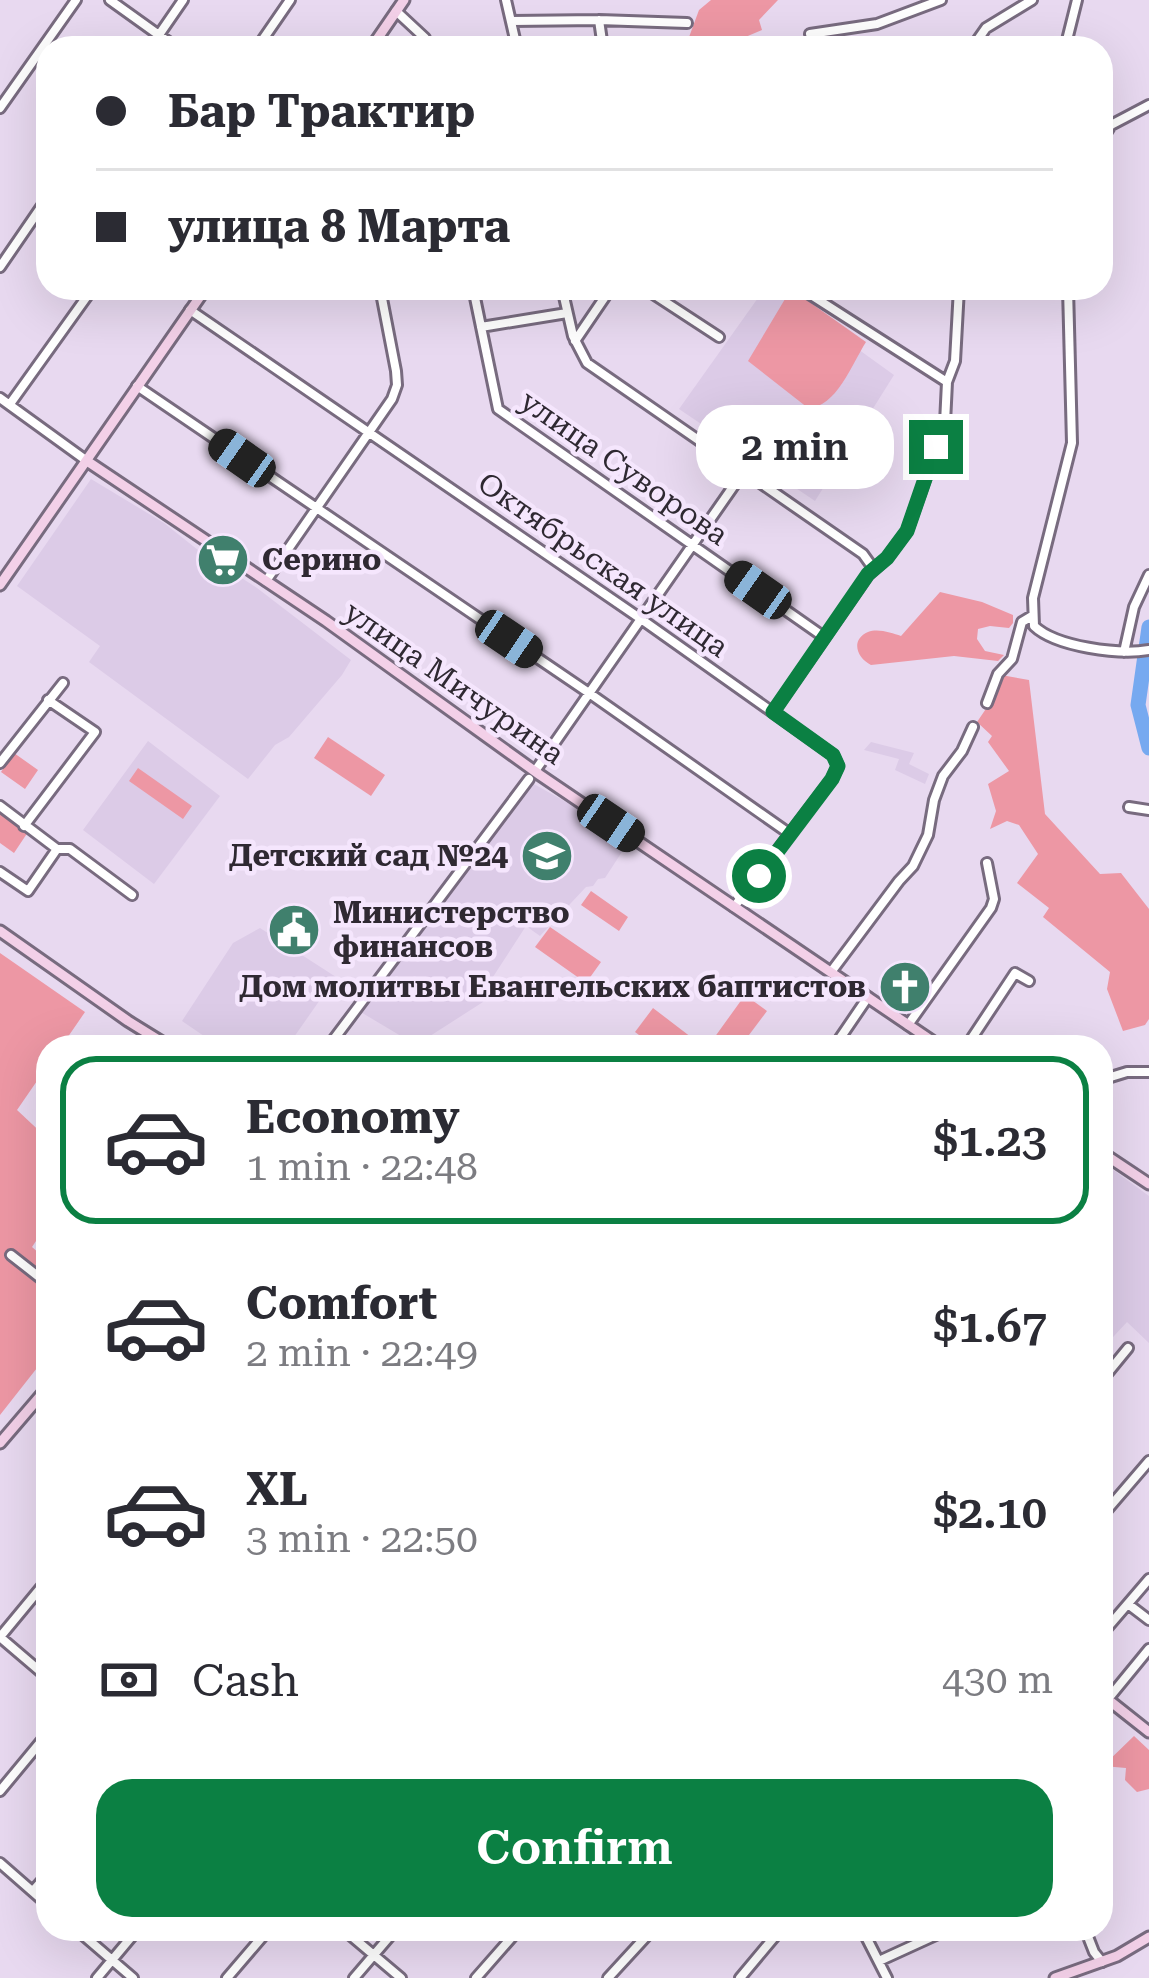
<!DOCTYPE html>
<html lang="en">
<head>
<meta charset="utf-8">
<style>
  :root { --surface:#fff; --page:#f7f7f7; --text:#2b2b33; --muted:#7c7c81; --line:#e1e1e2; --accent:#0b8043 }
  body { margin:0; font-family:"Roboto Serif",serif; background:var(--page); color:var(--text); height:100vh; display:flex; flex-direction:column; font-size:45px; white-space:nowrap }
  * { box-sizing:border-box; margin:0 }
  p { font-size:39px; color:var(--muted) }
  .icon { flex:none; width:66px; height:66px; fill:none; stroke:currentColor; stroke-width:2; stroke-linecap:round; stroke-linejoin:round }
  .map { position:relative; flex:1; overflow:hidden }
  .panel { position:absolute; left:36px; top:1035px; width:1077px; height:906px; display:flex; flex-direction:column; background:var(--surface); border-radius:36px; box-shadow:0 12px 48px #0002 }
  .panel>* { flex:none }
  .banner { position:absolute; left:36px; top:36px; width:1077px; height:264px; border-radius:36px; box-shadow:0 12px 48px #0002; display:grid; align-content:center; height:264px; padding:0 60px; background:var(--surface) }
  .end { position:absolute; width:54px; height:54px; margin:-27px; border:15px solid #0b8043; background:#fff; box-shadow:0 0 0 6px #fff }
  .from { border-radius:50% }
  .bubble { position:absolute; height:84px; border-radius:36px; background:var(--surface); box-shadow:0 12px 48px #0002; font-size:39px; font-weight:600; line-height:84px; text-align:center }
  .car { position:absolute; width:36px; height:72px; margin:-36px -18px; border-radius:15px; box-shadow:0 0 9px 3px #0007; background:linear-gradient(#222 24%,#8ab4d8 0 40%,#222 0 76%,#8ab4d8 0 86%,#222 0) }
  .banner b { display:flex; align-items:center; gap:42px; height:114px; font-size:45px }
  .banner b+b { border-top:3px solid var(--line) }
  .banner i { width:30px; height:30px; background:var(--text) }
  ul { padding:21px 0 0; list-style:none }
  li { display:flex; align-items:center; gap:36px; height:168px; margin:0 24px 18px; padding:0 36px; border:6px solid transparent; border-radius:36px }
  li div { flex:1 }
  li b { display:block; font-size:45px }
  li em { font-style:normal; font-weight:600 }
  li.selected { border-color:var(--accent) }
  li>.icon { width:108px; height:108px; stroke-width:1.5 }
  .pay { display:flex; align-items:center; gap:30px; height:132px; padding:0 60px; font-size:45px }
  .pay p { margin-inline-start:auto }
  .action { display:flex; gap:24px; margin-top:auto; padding:24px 60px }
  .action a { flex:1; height:138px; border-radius:36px; background:var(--accent); color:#fff; font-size:48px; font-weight:600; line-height:138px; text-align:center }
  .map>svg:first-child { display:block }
  .built { fill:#dccbe7 }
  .green { fill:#ed97a4 }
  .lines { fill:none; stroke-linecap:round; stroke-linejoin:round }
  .river { stroke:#76a9f0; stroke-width:15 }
  .street-casing { stroke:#786b7f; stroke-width:14 }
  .secondary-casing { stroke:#786b7f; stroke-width:15 }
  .street { stroke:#fff; stroke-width:8 }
  .secondary { stroke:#f3d0e8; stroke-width:9 }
  .route { stroke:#0b8043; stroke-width:15 }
  .labels { text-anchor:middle; stroke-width:9; stroke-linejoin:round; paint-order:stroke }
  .street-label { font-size:30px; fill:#2f2932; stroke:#f5e6fd }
  .poi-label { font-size:30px; font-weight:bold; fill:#2f2932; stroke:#f5e6fd; text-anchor:start }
</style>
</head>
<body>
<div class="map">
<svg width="1149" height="1978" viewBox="0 0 1149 1978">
  <rect width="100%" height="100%" fill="#e8d9f0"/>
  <!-- built -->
  <path class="built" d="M765,288H773L894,375L815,501L679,409Z
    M91,479L164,523L198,550L257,588L351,660L342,675L289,737L275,745L248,779L89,662L100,646L17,586Z
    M148,741L220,796L154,884L83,830Z
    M871,742L914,753L909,764L929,774L925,784L895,770L899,759L864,750Z
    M532,783L631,838L605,878L598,879L593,886L586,887L540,936L526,926L489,983L483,1002L416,1045L359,1011L460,874Z
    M260,928L336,977L287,1047H220L182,1021L233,943Z
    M1101,1161L1149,1196V1343L1127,1322L1101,1350Z"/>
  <!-- green -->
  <path class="green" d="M711,0H778L759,20L762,30L743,38L732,48H685L699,10Z
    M791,289L866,342C852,364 836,408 808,408L748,361Z
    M940,592L982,602L1013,615V623L1009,628L990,626L978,629L977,639L985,651L1004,655L998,661L954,656L871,665C857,658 850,640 868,632C878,628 892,633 901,636Z
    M1001,675L1029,680L1045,814L1100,874L1121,873L1149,909V1019L1145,1025L1123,1031L1107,989L1110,972L1043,917L1049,908L1017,883L1038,854L1019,825L1007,821L990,829L996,811L988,784L1009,771L988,742L992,736L977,722L994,697Z
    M328,737L385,775L371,796L314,758Z
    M14,753L38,770L25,789L1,772Z
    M138,768L192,806L183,819L129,781Z
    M0,813L28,832L14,853L0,843Z
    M591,891L628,917L619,931L581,905Z
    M550,927L601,962L586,983L535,947Z
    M0,953L85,1012L61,1047H48V1065L17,1110L48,1139V1223L32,1247L48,1261V1354L0,1415Z
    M745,995L767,1011L740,1047H712L709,1045Z
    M653,1008L704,1047H655L635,1032Z
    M1134,1736L1149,1750V1789L1137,1792L1125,1780L1126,1768L1103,1766Z"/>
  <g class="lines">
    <!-- river -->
    <path class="river" d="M1149,627L1138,705L1149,748"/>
    <!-- street casing -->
    <g class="street-casing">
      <path id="street" d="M110,0L177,48
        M506,0L517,48
        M396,11L425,38L427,48
        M599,20L603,48
        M512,21L599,20L687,23
        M810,34L877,24L941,0
        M150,48L183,0
        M257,48L290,0
        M972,48L986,28L1032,0
        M1065,48L1077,0
        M0,108L76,0
        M1101,141L1111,125L1149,105
        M0,267L48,197
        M473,288L498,409L824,637
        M562,288L573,336L587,363L863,554L873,568
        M644,288L719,337
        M800,288L947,382
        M1068,288L1072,443L1033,598L1034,626C1056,647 1119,655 1149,650
        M190,310L641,619L833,755L838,766L832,779L734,907
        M481,327L567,313
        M575,341L611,288
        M137,386L589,693L790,834
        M0,398L87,461
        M10,404L93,288
        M266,581L392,399L397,385L396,371L380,288
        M1124,652L1134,607L1149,575
        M987,703L998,674L1012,659L1022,622L1032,616
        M773,712L868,575L887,558L907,531L945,423L947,382L955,361L959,288
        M0,763L63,683
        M535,771L744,471
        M0,806L57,849
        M1129,807L1149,810
        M24,826L95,732L48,700
        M0,872L28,891L57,849H70L132,895
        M831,972L899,881L913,866L928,835L934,800L943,776L962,751L973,727
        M908,1025L991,908L994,899L987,863
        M328,1047L529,779
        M834,1047L868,997
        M966,1047L1015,973L1029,981
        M1101,1080L1127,1072H1149
        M11,1255L48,1284
        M1101,1381L1128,1348
        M1101,1517L1149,1461
        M1128,1604L1149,1620
        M1101,1635L1149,1579
        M0,1637L48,1579
        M0,1637L48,1678
        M1108,1699L1149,1649
        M0,1791L48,1733
        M0,1863L48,1905
        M33,1891L48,1874
        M76,1929L133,1978
        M343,1929L401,1978
        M862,1929L887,1978
        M1085,1929L1094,1952L1102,1962
        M879,1961L949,1929
        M97,1978L138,1929
        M227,1978L269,1929
        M354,1978L396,1929
        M476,1978L519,1929
        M608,1978L653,1929
        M740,1978L781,1929"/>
    </g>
    <!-- secondary casing -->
    <g class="secondary-casing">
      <path id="secondary" d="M371,48L404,0
        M87,461L326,621L540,775L941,1047
        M0,585L206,288
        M0,931L128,1021L170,1047
        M1101,1152L1149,1184
        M0,1443L48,1387
        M1101,1694L1149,1732
        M1055,1978L1117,1956L1149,1937"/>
    </g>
    <!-- street -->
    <use href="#street" class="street"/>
    <!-- secondary -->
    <use href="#secondary" class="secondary"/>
  </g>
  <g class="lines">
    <!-- route -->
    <path class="route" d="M759,876L832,779L838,766L833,755L773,712L868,574L887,558L907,531L936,447"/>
  </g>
  <!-- icons -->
  <defs>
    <g id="supermarket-disc" transform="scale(2.7)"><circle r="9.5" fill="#40806d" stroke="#f5e6fd"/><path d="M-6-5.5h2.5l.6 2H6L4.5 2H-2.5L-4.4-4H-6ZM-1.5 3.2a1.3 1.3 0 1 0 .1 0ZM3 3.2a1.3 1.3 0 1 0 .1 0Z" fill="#fff"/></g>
    <g id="school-disc" transform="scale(2.7)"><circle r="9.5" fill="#40806d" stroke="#f5e6fd"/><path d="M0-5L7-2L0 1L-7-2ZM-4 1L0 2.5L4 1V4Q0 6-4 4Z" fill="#fff"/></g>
    <g id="civic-disc" transform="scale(2.7)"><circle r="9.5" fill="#40806d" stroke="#f5e6fd"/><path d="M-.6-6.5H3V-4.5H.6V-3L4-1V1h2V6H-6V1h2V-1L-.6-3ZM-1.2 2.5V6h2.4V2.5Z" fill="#fff"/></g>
    <g id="church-disc" transform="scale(2.7)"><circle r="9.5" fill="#40806d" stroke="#f5e6fd"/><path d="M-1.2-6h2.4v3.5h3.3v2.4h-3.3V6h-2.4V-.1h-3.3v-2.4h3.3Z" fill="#fff"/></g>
  </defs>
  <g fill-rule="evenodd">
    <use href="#supermarket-disc" x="223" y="560"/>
    <use href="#school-disc" x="547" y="856"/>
    <use href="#civic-disc" x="294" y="930"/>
    <use href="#church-disc" x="905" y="987"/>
  </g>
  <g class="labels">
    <!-- street labels -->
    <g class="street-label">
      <text transform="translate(624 468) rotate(35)" y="10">улица Суворова</text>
      <text transform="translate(603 565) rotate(35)" y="10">Октябрьская улица</text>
      <text transform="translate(454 683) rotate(35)" y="10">улица Мичурина</text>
    </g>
    <!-- poi labels -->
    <g class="poi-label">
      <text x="262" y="570">Серино</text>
      <text x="508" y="866" text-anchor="end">Детский сад №24</text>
      <text x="333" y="923">Министерство<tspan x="333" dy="34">финансов</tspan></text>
      <text x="866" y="997" text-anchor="end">Дом молитвы Евангельских баптистов</text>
    </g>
  </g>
</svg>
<i class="end from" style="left:759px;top:876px"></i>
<i class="end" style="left:936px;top:447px"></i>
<div class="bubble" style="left:696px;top:405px;width:198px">2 min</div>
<i class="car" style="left:242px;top:458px;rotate:305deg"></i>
<i class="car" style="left:758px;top:590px;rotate:305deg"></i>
<i class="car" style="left:509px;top:639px;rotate:124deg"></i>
<i class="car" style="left:611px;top:823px;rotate:124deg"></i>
<div class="banner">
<b><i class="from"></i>Бар Трактир</b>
<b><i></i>улица 8 Марта</b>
</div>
<section class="panel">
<ul>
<li class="selected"><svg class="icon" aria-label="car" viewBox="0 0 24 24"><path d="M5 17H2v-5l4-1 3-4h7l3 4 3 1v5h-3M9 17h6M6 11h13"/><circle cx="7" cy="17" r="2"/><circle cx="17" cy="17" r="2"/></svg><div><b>Economy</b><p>1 min · 22:48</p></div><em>$1.23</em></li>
<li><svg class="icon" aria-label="car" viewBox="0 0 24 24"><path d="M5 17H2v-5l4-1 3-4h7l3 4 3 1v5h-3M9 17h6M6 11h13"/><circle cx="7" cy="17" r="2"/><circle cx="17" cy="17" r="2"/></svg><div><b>Comfort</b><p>2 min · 22:49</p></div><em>$1.67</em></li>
<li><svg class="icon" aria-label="car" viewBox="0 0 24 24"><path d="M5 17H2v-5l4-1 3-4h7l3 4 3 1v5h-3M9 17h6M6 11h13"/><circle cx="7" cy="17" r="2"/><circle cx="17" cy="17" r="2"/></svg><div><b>XL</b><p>3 min · 22:50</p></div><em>$2.10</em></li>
</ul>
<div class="pay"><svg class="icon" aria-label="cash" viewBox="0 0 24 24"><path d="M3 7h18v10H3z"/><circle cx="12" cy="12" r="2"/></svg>Cash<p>430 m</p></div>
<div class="action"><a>Confirm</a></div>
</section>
</div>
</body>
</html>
